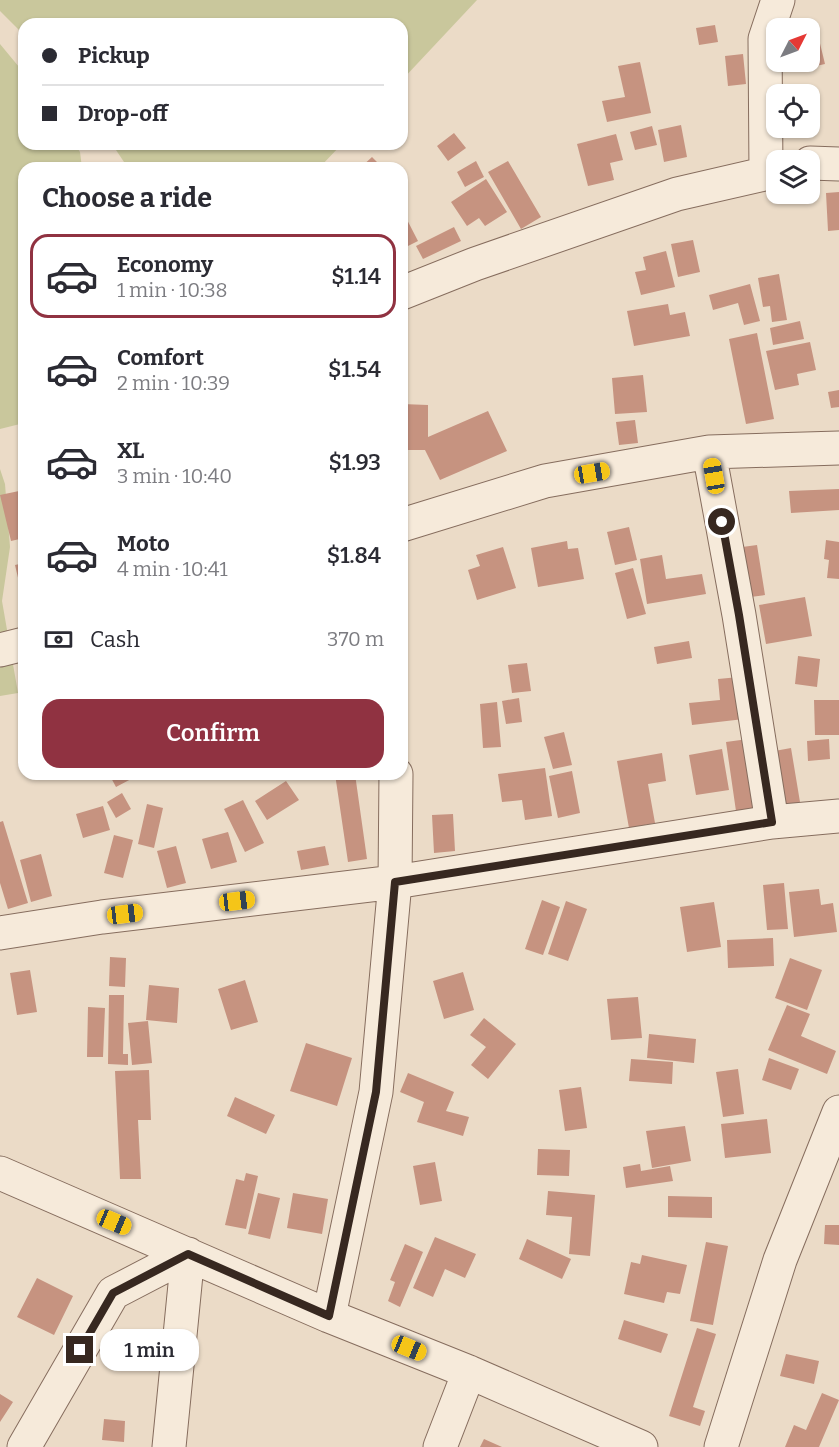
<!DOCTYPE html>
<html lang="en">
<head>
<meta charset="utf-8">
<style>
  :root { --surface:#fff; --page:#f2f2f3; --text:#2b2b33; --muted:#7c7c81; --line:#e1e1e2; --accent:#903241 }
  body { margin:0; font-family:Bitter,serif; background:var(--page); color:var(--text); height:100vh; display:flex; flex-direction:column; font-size:22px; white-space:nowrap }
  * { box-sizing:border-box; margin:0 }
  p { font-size:20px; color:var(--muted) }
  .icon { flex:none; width:33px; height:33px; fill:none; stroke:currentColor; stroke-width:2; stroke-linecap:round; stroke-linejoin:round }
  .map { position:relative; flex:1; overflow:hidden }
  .panel { position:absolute; left:18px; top:162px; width:390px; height:618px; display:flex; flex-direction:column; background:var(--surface); border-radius:18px; box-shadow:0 2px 4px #0004 }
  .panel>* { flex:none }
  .top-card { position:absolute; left:18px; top:18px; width:390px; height:132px; border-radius:18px; box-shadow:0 2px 4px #0004; display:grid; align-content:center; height:132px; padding:0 24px; background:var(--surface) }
  .needle { width:39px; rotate:48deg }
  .fabs { position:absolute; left:766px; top:18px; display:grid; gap:12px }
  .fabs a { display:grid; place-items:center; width:54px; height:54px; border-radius:12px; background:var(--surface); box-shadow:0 2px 4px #0004; font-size:30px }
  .end { position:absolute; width:27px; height:27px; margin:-14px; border:8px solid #372820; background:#fff; box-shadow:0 0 0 3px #fff }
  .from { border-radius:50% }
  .bubble { position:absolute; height:42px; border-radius:18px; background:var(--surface); box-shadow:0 2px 4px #0004; font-size:20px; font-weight:600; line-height:42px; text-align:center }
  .car { position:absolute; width:18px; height:36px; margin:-18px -9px; border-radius:8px; box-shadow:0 0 4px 2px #0007; background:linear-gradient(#f5c518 24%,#345 0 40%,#f5c518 0 76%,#345 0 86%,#f5c518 0) }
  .top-card b { display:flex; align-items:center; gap:21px; height:57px; font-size:22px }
  .top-card b+b { border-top:2px solid var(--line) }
  .top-card i { width:15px; height:15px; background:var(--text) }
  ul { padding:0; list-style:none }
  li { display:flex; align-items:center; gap:18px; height:84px; margin:0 12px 9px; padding:0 12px; border:3px solid transparent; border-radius:18px }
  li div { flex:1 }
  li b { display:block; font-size:22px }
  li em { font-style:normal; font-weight:600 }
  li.on { border-color:var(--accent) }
  li>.icon { width:54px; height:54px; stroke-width:1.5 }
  h2 { padding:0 24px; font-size:27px; line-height:72px }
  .pay { display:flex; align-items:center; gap:15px; height:66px; padding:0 24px; font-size:22px }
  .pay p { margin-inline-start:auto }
  .primary-button { display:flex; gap:12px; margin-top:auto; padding:12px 24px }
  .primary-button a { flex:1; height:69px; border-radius:18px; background:var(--accent); color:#fff; font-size:24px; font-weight:600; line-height:69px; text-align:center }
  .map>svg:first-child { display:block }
  .green { fill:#c9c79c }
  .building { fill:#c69380 }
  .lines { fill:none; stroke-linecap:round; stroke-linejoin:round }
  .minor-casing { stroke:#866d5e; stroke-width:35 }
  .minor { stroke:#f6eada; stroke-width:33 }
  .route { stroke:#372820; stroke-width:8 }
</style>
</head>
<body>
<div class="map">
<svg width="839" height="1447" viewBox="0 0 839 1447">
  <rect width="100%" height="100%" fill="#ebdbc7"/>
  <!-- green -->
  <path class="green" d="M0,0H477L402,80V24H24V35L0,11Z
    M0,44L24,73V144H75L80,152L82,168H24V423L0,429Z
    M112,144H342L319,168H128Z
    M0,469L5,484L10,547L2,601L18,693L0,696Z"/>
  <!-- building -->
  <path class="building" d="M715,25L718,42L699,45L696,28Z
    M816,27L825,64L807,68L805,62H810V29Z
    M743,54L746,84L728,86L725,56Z
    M640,62L651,113L607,122L602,101L625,97L618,66Z
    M681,125L687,157L664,162L658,130Z
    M652,126L657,145L635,150L630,132Z
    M454,133L466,148L448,161L437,146Z
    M616,134L623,160L610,163L614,180L588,186L577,144Z
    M372,157L383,168H360Z
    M476,161L484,177L465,187L457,172Z
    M508,161L541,217L521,229L488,172Z
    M486,179L507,212L485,226L479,218L467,226L451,202Z
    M839,192V230L828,231L826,193Z
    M402,210L418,241L402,249Z
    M454,227L461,241L423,259L416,246Z
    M693,240L700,272L678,277L671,244Z
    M666,251L675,287L641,295L635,272L646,270L643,257Z
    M779,274L787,320L772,322L770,306L763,307L758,278Z
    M750,284L760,321L744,325L738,303L713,310L709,295Z
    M668,304L670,315L685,312L690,336L634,346L627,311Z
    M800,321L804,339L773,345L770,328Z
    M757,333L774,419L746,424L729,339Z
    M810,342L816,370L797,374L799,385L775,390L766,351Z
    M643,375L647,412L615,414L612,378Z
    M839,390V407L831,408L828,392Z
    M402,404L428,405V437L488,411L507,451L440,480L425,450H402Z
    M635,420L638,443L619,445L616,422Z
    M839,489V510L791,513L789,491Z
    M19,491L24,510V538L11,541L0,495Z
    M629,527L637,560L615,565L607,532Z
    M826,540L839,542V579L827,578L829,560L824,559Z
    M567,541L568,549L578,548L584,579L538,587L531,548Z
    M757,545L765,595L743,598L735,548Z
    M503,547L516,588L477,600L468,570L480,566L476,555Z
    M662,555L666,579L702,574L706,594L647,604L640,559Z
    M24,563V599H23L15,565Z
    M633,568L646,614L627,619L615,573Z
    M805,597L812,636L766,644L759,605Z
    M689,641L692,658L657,664L654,647Z
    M798,656L820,659L817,687L795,684Z
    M527,663L531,691L512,693L508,665Z
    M739,677L744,719L692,725L689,703L720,700L718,679Z
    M519,698L522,722L506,724L502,701Z
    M814,700H839V735H815Z
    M497,702L501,747L483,748L480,704Z
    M564,732L572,765L553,769L544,737Z
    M748,739L759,815L737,818L726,742Z
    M829,739L830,759L808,761L807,741Z
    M791,748L801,808L779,812L769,752Z
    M722,749L729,790L696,795L689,755Z
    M662,753L666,781L648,784L655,823L629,828L617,761Z
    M545,768L552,816L525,820L522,800L502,802L498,774Z
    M572,771L580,813L558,818L549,776Z
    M109,774H130L133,778L116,787Z
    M335,774H355L367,859L348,862Z
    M286,781L299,800L267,820L255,801Z
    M122,793L131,809L116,818L107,802Z
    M243,800L264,843L245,852L224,809Z
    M147,804L163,808L154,848L138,844Z
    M103,806L110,830L83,838L76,814Z
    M453,814L455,851L434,853L432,815Z
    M3,821L28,903L8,909L0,883V822Z
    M228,832L237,862L211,869L202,839Z
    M114,835L133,840L123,878L104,873Z
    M176,846L186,883L167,888L157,851Z
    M325,846L329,865L301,870L297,851Z
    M41,854L52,896L31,902L20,860Z
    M784,883L788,929L767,930L763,885Z
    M819,889L821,905L833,903L837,932L794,937L789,892Z
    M542,900L560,907L543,955L525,949Z
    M566,901L587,909L568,961L548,954Z
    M714,902L721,947L687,952L680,907Z
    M773,938L774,966L728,968L727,940Z
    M110,957L126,958L125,987L109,986Z
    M790,958L822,970L807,1010L775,998Z
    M30,970L37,1012L17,1015L10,973Z
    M463,972L474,1010L444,1019L433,981Z
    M245,980L258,1022L231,1030L218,989Z
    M149,985L179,988L177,1023L146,1020Z
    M109,995H124L123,1054H128V1065L108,1064Z
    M638,997L642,1038L611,1040L607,999Z
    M787,1005L810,1014L801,1036L836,1051L827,1074L768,1050Z
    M88,1007L105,1008L103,1057H87Z
    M484,1018L516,1044L488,1079L471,1065L486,1047L470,1035Z
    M148,1021L152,1063L132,1065L128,1023Z
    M649,1034L696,1039L694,1063L647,1058Z
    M306,1043L352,1058L337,1106L290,1091Z
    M769,1058L799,1069L791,1090L762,1080Z
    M631,1059L673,1062L672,1084L629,1081Z
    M738,1069L744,1114L723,1117L716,1072Z
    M149,1070L151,1120H138L141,1179H120L115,1071Z
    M408,1073L454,1092L446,1111L469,1117L463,1136L417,1122L424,1102L400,1092Z
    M581,1087L587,1128L565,1131L559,1090Z
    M235,1097L275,1115L266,1134L227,1116Z
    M767,1119L771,1153L725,1158L721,1124Z
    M685,1126L691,1161L652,1168L646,1131Z
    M538,1149L570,1150L569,1176L537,1175Z
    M435,1162L442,1201L420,1205L413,1166Z
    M640,1164L641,1171L670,1166L673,1181L626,1188L623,1167Z
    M246,1173L258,1176L246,1229L225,1225L236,1179L244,1181Z
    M548,1191L595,1195L590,1256L569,1254L572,1217L546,1215Z
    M258,1193L280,1198L270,1239L248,1234Z
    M293,1193L328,1199L322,1234L287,1228Z
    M668,1196L712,1197V1218L668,1217Z
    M825,1225H839V1245L824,1244Z
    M435,1237L476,1254L465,1278L445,1269L433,1297L413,1288Z
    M527,1239L571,1259L562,1279L519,1259Z
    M706,1242L728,1246L713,1325L690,1321Z
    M405,1244L423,1252L400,1307L388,1301L395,1282L390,1280Z
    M642,1255L687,1265L680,1294L667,1292L664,1303L624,1294L631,1262L640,1264Z
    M37,1278L73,1296L54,1335L17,1317Z
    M624,1320L668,1334L661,1353L618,1339Z
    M697,1328L716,1334L693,1407L705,1411L700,1426L669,1416Z
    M786,1354L819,1361L814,1384L780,1376Z
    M822,1393L839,1400L819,1447H785L794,1425L806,1430Z
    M0,1394L13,1402L0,1422Z
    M104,1419L125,1421L124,1442L102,1440Z
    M484,1439L502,1447H480Z"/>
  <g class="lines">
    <!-- minor casing -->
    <g class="minor-casing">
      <path id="minor" d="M810,163L839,164
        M766,173L765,39L778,0
        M402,293L475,264L677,194L777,171
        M709,452L739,615L772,822
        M402,525L545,481L709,452L839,448
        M0,650L24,644
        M0,933L102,917L395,882L772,822L839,816
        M0,1173L329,1316L469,1372L641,1447
        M329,1316L376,1092L395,882L396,774
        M24,1447L113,1293L188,1254
        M169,1447L188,1254
        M440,1447L469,1372
        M721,1447L780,1260L839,1112"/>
    </g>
    <!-- minor -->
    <use href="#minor" class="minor"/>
  </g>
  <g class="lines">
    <!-- route -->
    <path class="route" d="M80,1350L113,1293L188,1254L329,1316L376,1092L395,882L772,822L739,615L722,522"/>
  </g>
</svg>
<div class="fabs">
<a><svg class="needle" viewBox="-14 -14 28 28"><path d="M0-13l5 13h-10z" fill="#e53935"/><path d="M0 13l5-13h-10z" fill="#7c7c81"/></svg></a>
<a><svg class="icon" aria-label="locate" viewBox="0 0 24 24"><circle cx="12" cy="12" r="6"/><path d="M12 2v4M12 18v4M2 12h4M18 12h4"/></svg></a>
<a><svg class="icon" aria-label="layers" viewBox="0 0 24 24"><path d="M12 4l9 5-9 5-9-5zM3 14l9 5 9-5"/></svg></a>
</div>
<i class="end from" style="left:722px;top:522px"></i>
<i class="end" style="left:80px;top:1350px"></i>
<div class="bubble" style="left:100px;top:1329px;width:99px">1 min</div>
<i class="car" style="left:592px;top:473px;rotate:80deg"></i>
<i class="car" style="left:714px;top:476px;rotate:350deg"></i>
<i class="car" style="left:237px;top:901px;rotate:83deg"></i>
<i class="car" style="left:125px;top:914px;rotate:83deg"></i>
<i class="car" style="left:114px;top:1222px;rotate:113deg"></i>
<i class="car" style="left:409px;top:1348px;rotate:112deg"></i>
<div class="top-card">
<b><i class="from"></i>Pickup</b>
<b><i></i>Drop-off</b>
</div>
<section class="panel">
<h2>Choose a ride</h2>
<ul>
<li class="on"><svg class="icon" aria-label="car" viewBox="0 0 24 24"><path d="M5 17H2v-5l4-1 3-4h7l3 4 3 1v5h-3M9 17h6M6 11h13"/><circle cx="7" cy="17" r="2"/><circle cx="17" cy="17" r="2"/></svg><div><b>Economy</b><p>1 min · 10:38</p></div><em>$1.14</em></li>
<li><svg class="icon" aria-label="car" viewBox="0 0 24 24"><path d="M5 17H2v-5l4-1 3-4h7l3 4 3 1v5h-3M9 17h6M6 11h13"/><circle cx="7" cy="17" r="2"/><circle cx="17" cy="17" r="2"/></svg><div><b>Comfort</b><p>2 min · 10:39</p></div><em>$1.54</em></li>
<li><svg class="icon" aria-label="car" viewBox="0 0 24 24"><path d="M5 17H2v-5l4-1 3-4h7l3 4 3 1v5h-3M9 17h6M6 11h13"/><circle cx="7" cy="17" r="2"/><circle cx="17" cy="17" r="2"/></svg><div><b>XL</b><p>3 min · 10:40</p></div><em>$1.93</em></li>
<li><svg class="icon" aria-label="car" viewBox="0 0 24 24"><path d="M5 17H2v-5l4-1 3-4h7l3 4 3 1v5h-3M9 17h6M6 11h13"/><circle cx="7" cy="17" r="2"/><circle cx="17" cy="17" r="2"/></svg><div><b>Moto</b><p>4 min · 10:41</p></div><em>$1.84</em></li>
</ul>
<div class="pay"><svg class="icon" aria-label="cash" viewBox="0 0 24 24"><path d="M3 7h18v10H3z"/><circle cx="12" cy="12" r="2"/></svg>Cash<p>370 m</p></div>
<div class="primary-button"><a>Confirm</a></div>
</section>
</div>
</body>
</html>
